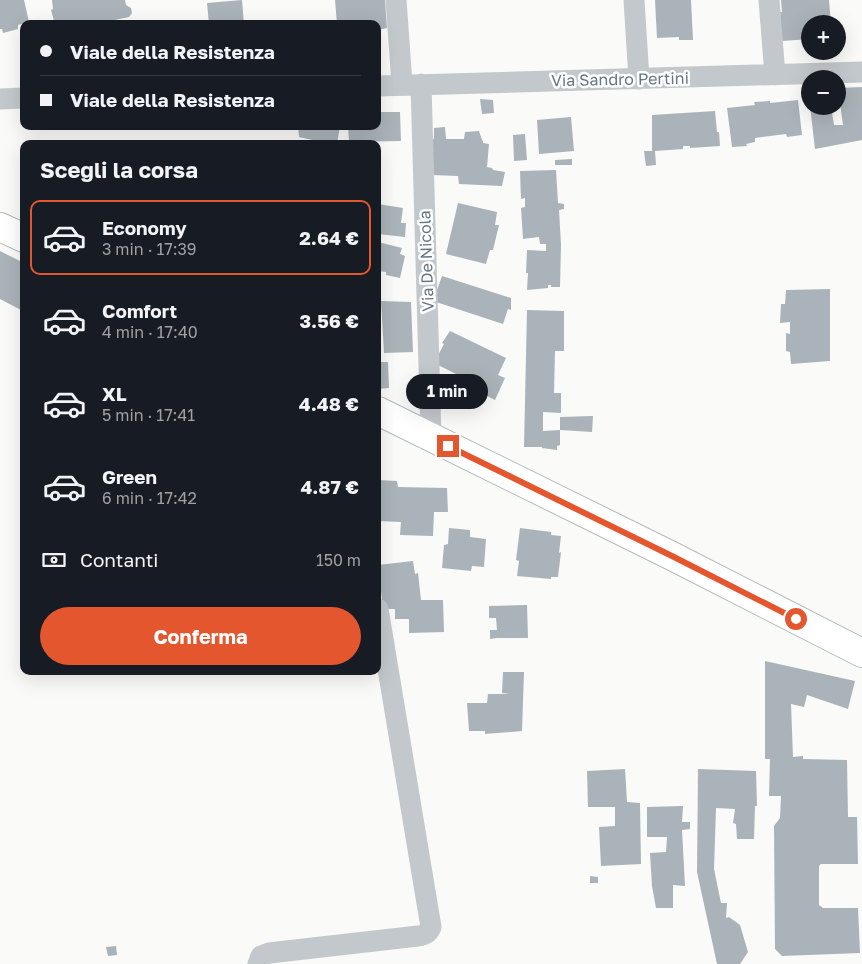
<!DOCTYPE html>
<html lang="it">
<head>
<meta charset="utf-8">
<style>
  :root { --surface:#171b24; --page:#242831; --text:#f1f3f6; --muted:#9ea1a6; --line:#363941; --accent:#e4572e }
  body { margin:0; font-family:"Golos Text",sans-serif; background:var(--page); color:var(--text); height:100vh; display:flex; flex-direction:column; font-size:19px; white-space:nowrap }
  * { box-sizing:border-box; margin:0 }
  p { font-size:16px; color:var(--muted) }
  .icon { flex:none; width:28px; height:28px; fill:none; stroke:currentColor; stroke-width:2; stroke-linecap:round; stroke-linejoin:round }
  .map { position:relative; flex:1; overflow:hidden }
  .sheet { position:absolute; left:20px; top:140px; width:361px; height:535px; display:flex; flex-direction:column; background:var(--surface); border-radius:10px; box-shadow:0 5px 20px #0002 }
  .sheet>* { flex:none }
  .hud { position:absolute; left:20px; top:20px; width:361px; height:110px; border-radius:10px; box-shadow:0 5px 20px #0002; display:grid; align-content:center; height:110px; padding:0 20px; background:var(--surface) }
  .buttons { position:absolute; left:801px; top:15px; display:grid; gap:10px }
  .buttons a { display:grid; place-items:center; width:45px; height:45px; border-radius:50%; background:var(--surface); box-shadow:0 5px 20px #0002; font-size:25px }
  .end { position:absolute; width:22px; height:22px; margin:-11px; border:6px solid #e4572e; background:#fff; box-shadow:0 0 0 2px #fff }
  .from { border-radius:50% }
  .bubble { position:absolute; height:35px; border-radius:18px; background:var(--surface); box-shadow:0 5px 20px #0002; font-size:16px; font-weight:700; line-height:35px; text-align:center }
  .hud b { display:flex; align-items:center; gap:18px; height:48px; font-size:19px }
  .hud b+b { border-top:1px solid var(--line) }
  .hud i { width:12px; height:12px; background:var(--text) }
  ul { padding:0; list-style:none }
  li { display:flex; align-items:center; gap:15px; height:75px; margin:0 10px 8px; padding:0 10px; border:2px solid transparent; border-radius:10px }
  li div { flex:1 }
  li b { display:block; font-size:19px }
  li em { font-style:normal; font-weight:700 }
  li.on { border-color:var(--accent) }
  li>.icon { width:45px; height:45px; stroke-width:1.5 }
  h2 { padding:0 20px; font-size:22px; line-height:60px }
  .pay { display:flex; align-items:center; gap:12px; height:55px; padding:0 20px; font-size:19px }
  .pay p { margin-inline-start:auto }
  .cta { display:flex; gap:10px; margin-top:auto; padding:10px 20px }
  .cta a { flex:1; height:58px; border-radius:30px; background:var(--accent); color:#fff; font-size:20px; font-weight:700; line-height:58px; text-align:center }
  .map>svg:first-child { display:block }
  .building { fill:#aab3b9 }
  .lines { fill:none; stroke-linecap:round; stroke-linejoin:round }
  .secondary-casing { stroke:#b3babf; stroke-width:30 }
  .minor { stroke:#c3c8cc; stroke-width:21 }
  .secondary { stroke:#fff; stroke-width:28 }
  .route { stroke:#e4572e; stroke-width:6 }
  .labels { text-anchor:middle; stroke-width:5; stroke-linejoin:round; paint-order:stroke }
  .street-label { font-size:16px; fill:#657683; stroke:#fff }
</style>
</head>
<body>
<div class="map">
<svg width="862" height="964" viewBox="0 0 862 964">
  <rect width="100%" height="100%" fill="#fafaf8"/>
  <!-- building -->
  <path class="building" d="M0,0H24L29,22L18,25V29L3,33L2,29H0Z
    M52,0H125L126,5L131,8L132,13L129,17L96,24H47L54,21L51,10L53,9Z
    M242,0L244,24H209L207,3Z
    M335,0H385L387,28L378,30V24H337Z
    M655,0H691L693,40H679V37L657,38Z
    M781,0H829L831,24H810V39L782,41L780,12H782Z
    M862,87V140L815,149L810,106H831L834,125H843L838,88Z
    M480,99L493,100L494,113L482,114Z
    M798,100L802,135L787,137L786,134L755,138V142L746,144L747,146L732,147L727,108L755,105L754,102L770,101V103Z
    M715,111L717,132H719L720,146L690,148V146H683V149L655,151L656,165L646,166L644,151H652V115Z
    M378,112H400L401,141L349,142L348,126H378Z
    M571,117L574,151L539,154L537,120Z
    M298,126H340L337,144H330L299,137Z
    M445,127L446,139H464L465,132L479,131L482,140L483,141V143L489,144L487,167L492,168L493,170L505,172L502,186L459,184L458,176L432,175V139H434V128Z
    M525,134L527,160L514,161L513,135Z
    M572,159V165H555V160Z
    M556,170L558,203L564,204V209L559,210L561,244L560,287H551V285H548V288L527,290L528,273H526L527,250L546,251V244H540L539,237L523,239L521,208L525,207V198L521,199L520,171Z
    M458,203L497,212L495,225H499L493,250H490L486,264L446,254Z
    M378,204L403,208L401,223H406L405,237L378,234Z
    M378,242L402,248L400,254L405,256L400,278L386,275V272L378,271Z
    M0,251L24,263V305L21,310L0,299Z
    M442,276L511,298V310L508,309L503,324L433,301Z
    M830,289V361L791,364L790,352L786,351V333L790,334V322L780,323L781,304H785L786,290Z
    M381,301L411,302L413,352L384,353Z
    M527,310L564,311V351H555L554,393H561V413L543,412V431L560,430V445L557,446V450L542,448V447H524Z
    M450,331L506,358L498,375L505,378L495,400L483,394L482,397L460,386L464,378L434,363L444,344L442,343Z
    M378,362H388L389,388L378,389Z
    M593,416L592,432L560,430V417Z
    M378,480L397,481L398,487L447,488L448,512H434L433,536L400,535L401,522L378,521Z
    M449,528L470,530V537L486,539L484,567L472,566L471,571L442,568L444,545L448,544Z
    M520,528L551,532V535L561,536L559,553L561,552L558,577H551V579L517,576L519,561L516,560Z
    M413,561L415,574L418,573L421,600H443L444,632L409,633V619H395V609H383L378,565Z
    M527,605L528,638H497L490,639V630H497L496,618H489V606Z
    M765,661L855,681L848,709L807,695L804,707L791,704L793,757L803,756V759L847,760L848,817H857L858,864H821L819,866V905L823,908H858L860,953L782,956L775,949L774,826L780,818L781,796H769L770,759H765Z
    M503,672H524L522,731L485,734V731H469L467,703H487L488,694H510L502,693Z
    M625,769L627,802L640,803L641,864L601,866L599,827L615,826V807H588L587,771Z
    M698,769L756,771L757,806H755L754,839H737L736,824L733,823L735,809L716,808L714,869L721,903H727L726,918L729,917L740,925L748,952L740,964H717L697,872Z
    M683,806L682,822H690V829L682,830L685,886L673,885V908H656L652,886L650,853L666,852L667,837H647V807Z
    M590,876L598,877V883H590Z
    M116,946L117,955L108,956L106,947Z"/>
  <g class="lines">
    <!-- secondary casing -->
    <g class="secondary-casing">
      <path id="secondary" d="M0,227L24,238
        M378,411L672,556L862,653"/>
    </g>
    <!-- minor -->
    <path class="minor" d="M396,0L402,84
      M634,0L639,79
      M769,0L775,75
      M421,84L431,437
      M378,86L862,72
      M0,99L24,98
      M258,964L261,956L269,953L418,936C424,935 428,934 431,927L378,609"/>
    <!-- secondary -->
    <use href="#secondary" class="secondary"/>
  </g>
  <g class="lines">
    <!-- route -->
    <path class="route" d="M448,446L672,556L796,619"/>
  </g>
  <g class="labels">
    <!-- street labels -->
    <g class="street-label">
      <text transform="translate(620 79) rotate(-1)" y="6">Via Sandro Pertini</text>
      <text transform="translate(426 261) rotate(-92)" y="6">Via De Nicola</text>
    </g>
  </g>
</svg>
<div class="buttons">
<a>+</a>
<a>−</a>
</div>
<i class="end from" style="left:796px;top:619px"></i>
<i class="end" style="left:448px;top:446px"></i>
<div class="bubble" style="left:406px;top:374px;width:82px">1 min</div>
<div class="hud">
<b><i class="from"></i>Viale della Resistenza</b>
<b><i></i>Viale della Resistenza</b>
</div>
<section class="sheet">
<h2>Scegli la corsa</h2>
<ul>
<li class="on"><svg class="icon" aria-label="car" viewBox="0 0 24 24"><path d="M5 17H2v-5l4-1 3-4h7l3 4 3 1v5h-3M9 17h6M6 11h13"/><circle cx="7" cy="17" r="2"/><circle cx="17" cy="17" r="2"/></svg><div><b>Economy</b><p>3 min · 17:39</p></div><em>2.64 €</em></li>
<li><svg class="icon" aria-label="car" viewBox="0 0 24 24"><path d="M5 17H2v-5l4-1 3-4h7l3 4 3 1v5h-3M9 17h6M6 11h13"/><circle cx="7" cy="17" r="2"/><circle cx="17" cy="17" r="2"/></svg><div><b>Comfort</b><p>4 min · 17:40</p></div><em>3.56 €</em></li>
<li><svg class="icon" aria-label="car" viewBox="0 0 24 24"><path d="M5 17H2v-5l4-1 3-4h7l3 4 3 1v5h-3M9 17h6M6 11h13"/><circle cx="7" cy="17" r="2"/><circle cx="17" cy="17" r="2"/></svg><div><b>XL</b><p>5 min · 17:41</p></div><em>4.48 €</em></li>
<li><svg class="icon" aria-label="car" viewBox="0 0 24 24"><path d="M5 17H2v-5l4-1 3-4h7l3 4 3 1v5h-3M9 17h6M6 11h13"/><circle cx="7" cy="17" r="2"/><circle cx="17" cy="17" r="2"/></svg><div><b>Green</b><p>6 min · 17:42</p></div><em>4.87 €</em></li>
</ul>
<div class="pay"><svg class="icon" aria-label="cash" viewBox="0 0 24 24"><path d="M3 7h18v10H3z"/><circle cx="12" cy="12" r="2"/></svg>Contanti<p>150 m</p></div>
<div class="cta"><a>Conferma</a></div>
</section>
</div>
</body>
</html>
